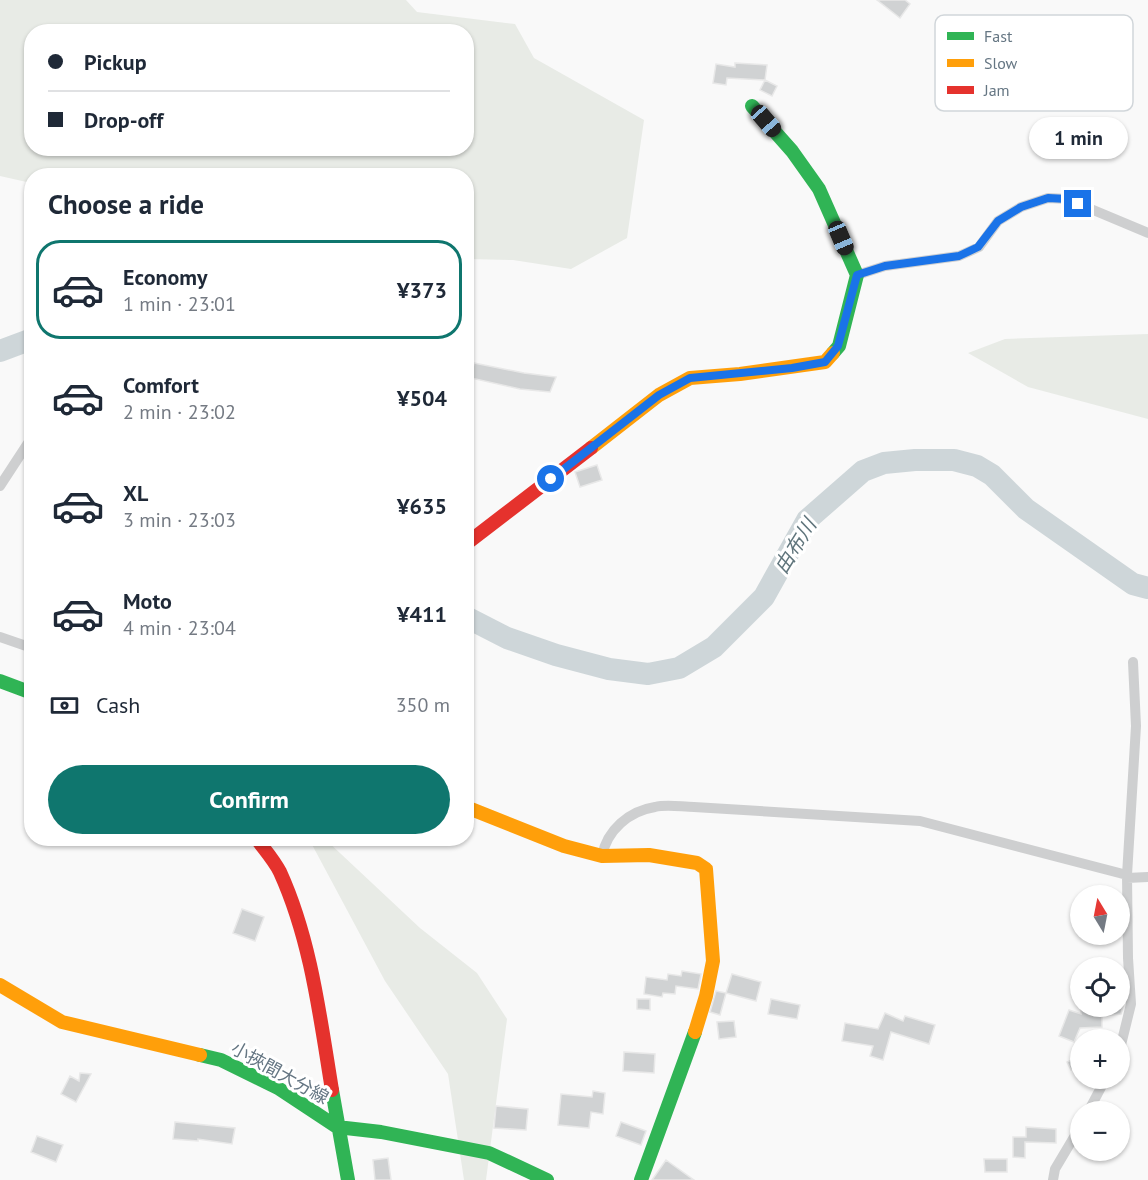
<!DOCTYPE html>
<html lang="en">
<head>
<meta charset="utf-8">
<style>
  :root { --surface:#fff; --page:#f2f2f3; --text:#1f2937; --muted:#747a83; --line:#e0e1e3; --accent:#0f766e }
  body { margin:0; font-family:"PT Sans","Noto Sans JP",sans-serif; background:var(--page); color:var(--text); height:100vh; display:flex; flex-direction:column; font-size:22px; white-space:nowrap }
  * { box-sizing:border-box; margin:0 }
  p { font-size:20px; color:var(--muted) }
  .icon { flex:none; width:33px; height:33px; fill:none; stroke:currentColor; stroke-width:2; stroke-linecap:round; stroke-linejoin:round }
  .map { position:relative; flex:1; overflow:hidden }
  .panel { position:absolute; left:24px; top:168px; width:450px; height:678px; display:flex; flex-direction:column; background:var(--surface); border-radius:24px; box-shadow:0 2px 4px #0004 }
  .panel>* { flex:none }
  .top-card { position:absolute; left:24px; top:24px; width:450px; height:132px; border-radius:24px; box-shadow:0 2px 4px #0004; display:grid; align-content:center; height:132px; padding:0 24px; background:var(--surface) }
  .needle { width:39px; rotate:350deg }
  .controls { position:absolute; left:1070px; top:885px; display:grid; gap:12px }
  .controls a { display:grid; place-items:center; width:60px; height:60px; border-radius:50%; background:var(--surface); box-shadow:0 2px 4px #0004; font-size:30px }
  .end { position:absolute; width:27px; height:27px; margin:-14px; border:8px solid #1a73e8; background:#fff; box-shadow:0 0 0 3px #fff }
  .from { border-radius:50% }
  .bubble { position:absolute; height:42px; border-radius:21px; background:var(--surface); box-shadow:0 2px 4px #0004; font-size:20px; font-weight:600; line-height:42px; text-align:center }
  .car { position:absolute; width:18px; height:36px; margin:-18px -9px; border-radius:8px; box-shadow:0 0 4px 2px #0007; background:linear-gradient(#222 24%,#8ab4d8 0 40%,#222 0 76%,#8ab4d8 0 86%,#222 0) }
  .top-card b { display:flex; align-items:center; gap:21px; height:57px; font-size:22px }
  .top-card b+b { border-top:2px solid var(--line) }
  .top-card i { width:15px; height:15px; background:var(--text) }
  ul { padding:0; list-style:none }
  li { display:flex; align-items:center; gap:18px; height:99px; margin:0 12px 9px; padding:0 12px; border:3px solid transparent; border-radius:24px }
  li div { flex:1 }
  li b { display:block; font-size:22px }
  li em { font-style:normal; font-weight:600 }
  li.on { border-color:var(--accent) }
  li>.icon { width:54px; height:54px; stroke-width:1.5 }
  h2 { padding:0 24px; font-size:27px; line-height:72px }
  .pay { display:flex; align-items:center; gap:15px; height:66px; padding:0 24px; font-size:22px }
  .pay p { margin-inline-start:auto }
  .cta { display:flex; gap:12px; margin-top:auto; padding:12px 24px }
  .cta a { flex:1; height:69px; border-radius:36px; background:var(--accent); color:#fff; font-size:24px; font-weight:600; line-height:69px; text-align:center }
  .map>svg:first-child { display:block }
  .green { fill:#e8ebe6; fill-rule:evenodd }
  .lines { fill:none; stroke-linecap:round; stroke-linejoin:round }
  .river { stroke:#ced6d9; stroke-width:22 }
  .building { fill:#d0d2d3; stroke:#e8e8e8; stroke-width:1.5 }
  .street { stroke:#cecfd0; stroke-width:10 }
  .fast { stroke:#30b455; stroke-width:14 }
  .slow { stroke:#ff9f0a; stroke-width:14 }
  .jam { stroke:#e5322d; stroke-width:14 }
  .route { stroke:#1a73e8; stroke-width:8 }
  .labels { text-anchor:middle; stroke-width:6; stroke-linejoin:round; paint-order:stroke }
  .street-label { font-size:18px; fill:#657683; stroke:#fff }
  .water-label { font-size:20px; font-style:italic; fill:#60757c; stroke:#fff }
  .key { fill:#fff; stroke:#d1d6da; stroke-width:1.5 }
  .key-label { font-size:16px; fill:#657683 }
</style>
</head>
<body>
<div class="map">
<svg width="1148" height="1180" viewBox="0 0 1148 1180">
  <rect width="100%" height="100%" fill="#f9f9f9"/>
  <!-- green -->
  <path class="green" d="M0,0H406L417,12L515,24L534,58L644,120L627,238L571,269L513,260L467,259L466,176H32L31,183L0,176ZM32,32H466V148H32Z
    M1148,334V419L1028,387L968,353L1005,339Z
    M309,839H325L420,928L477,973L507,1019L486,1180H464L448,1074L385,981Z"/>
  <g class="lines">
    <!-- river -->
    <path class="river" d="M0,351L32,339
      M466,617L507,638L556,655L609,669L648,674L679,668L714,647L764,597L807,520L863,471L884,463L915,460H954L977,466L992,475L1026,509L1133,584L1148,588"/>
  </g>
  <!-- building -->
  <path class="building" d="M877,0H905L910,4L900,18Z
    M735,63L767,65L765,80L727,78L726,85L713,83L716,64L735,67Z
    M765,80L777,86L772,96L760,90Z
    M474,363L524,373L556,377L550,392L520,389L471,378Z
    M597,465L602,480L580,487L575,472Z
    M242,909L264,917L255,941L233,933Z
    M682,971L701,974L698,989L676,986L675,994L663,993L662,997L644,994L646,977L667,980L668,974L681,976Z
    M732,974L761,982L756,1001L726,993Z
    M716,991L726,993L720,1015L710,1012Z
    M637,999H650V1010L637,1009Z
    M771,999L800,1005L797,1019L768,1014Z
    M1080,1006H1123L1121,1014L1102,1016V1027L1080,1028L1074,1042L1059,1036L1069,1010L1081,1014Z
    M885,1013L903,1021L905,1016L935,1025L929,1044L891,1032L883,1060L870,1056L873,1046L842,1041L845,1023L878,1029Z
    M734,1021L736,1037L719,1039L717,1022Z
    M624,1052L655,1054L654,1073L623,1071Z
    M1080,1056V1067L1071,1070L1067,1062Z
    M80,1073L91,1074L76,1102L61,1094L70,1076L79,1081Z
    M593,1091L605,1093L603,1114L591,1112L589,1128L558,1125L561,1094L592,1097Z
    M496,1106L528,1109L526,1130L494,1128Z
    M175,1122L235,1128L232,1144L198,1139V1141L173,1139Z
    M621,1122L646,1131L641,1145L616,1136Z
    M1026,1127L1056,1129V1143L1025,1142V1158L1013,1157V1137H1026Z
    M37,1136L63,1145L56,1162L31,1152Z
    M388,1158L391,1180H375L373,1160Z
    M984,1159H1007V1172H985Z
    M666,1160L694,1180H652Z"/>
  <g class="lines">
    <!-- street -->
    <path class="street" d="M857,275L885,266L959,256L979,247L998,221L1021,207L1048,198L1067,199L1148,233
      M0,486L32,437
      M0,637L32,648
      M602,856C607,830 629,811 655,807C667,804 682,807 694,807L920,821L1127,875
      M1127,878L1148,877
      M1119,1053L1131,1004L1128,958L1127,875L1136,726L1133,662
      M1088,1112L1106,1078
      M1053,1180L1055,1169L1080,1127"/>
    <!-- fast -->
    <path class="fast" d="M752,106L792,151L819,189L857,275L839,346L833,353
      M0,681L32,693
      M200,1055L221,1060L278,1088L337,1127L381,1132L489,1153L547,1180
      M332,1090L348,1180
      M641,1180L695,1032"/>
    <!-- slow -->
    <path class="slow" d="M591,448L659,395L690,378L740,374L825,362L833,353
      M466,807L564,846L602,856L649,855L697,863L706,869L713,961L706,996L695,1032
      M0,985L62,1022L200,1055"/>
    <!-- jam -->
    <path class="jam" d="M466,544L591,448
      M256,838C264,849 274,860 280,872C311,940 320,1017 332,1090"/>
  </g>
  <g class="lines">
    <!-- route -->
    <path class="route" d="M551,479L659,395L690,378L792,368L825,362L838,346L857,275L885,266L959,256L978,247L998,221L1021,207L1048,198L1067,199L1078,204"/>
  </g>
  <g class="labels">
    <!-- street labels -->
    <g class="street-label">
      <text transform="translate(280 1073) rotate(29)" y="6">小挾間大分線</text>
    </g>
    <!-- water labels -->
    <g class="water-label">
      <text transform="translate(795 546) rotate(-58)" y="7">由布川</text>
    </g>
  </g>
  <!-- legend -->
  <rect x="935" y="15" width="198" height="96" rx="9" class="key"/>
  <rect x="947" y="32" width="27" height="8" fill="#30b455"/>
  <rect x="947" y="59" width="27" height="8" fill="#ff9f0a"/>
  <rect x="947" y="86" width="27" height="8" fill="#e5322d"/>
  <g class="key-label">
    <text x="984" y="42">Fast</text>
    <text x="984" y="69">Slow</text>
    <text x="984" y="96">Jam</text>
  </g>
</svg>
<div class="controls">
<a><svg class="needle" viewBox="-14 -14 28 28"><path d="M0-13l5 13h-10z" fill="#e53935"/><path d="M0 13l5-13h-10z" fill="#747a83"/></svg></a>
<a><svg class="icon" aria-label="locate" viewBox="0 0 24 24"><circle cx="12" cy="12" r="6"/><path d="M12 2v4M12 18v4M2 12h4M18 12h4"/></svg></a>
<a>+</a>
<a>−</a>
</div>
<i class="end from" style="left:551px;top:479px"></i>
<i class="end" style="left:1078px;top:204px"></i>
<div class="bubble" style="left:1029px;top:117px;width:99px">1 min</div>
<i class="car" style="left:766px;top:121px;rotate:139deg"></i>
<i class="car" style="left:841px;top:238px;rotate:157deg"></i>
<div class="top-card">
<b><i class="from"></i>Pickup</b>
<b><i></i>Drop-off</b>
</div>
<section class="panel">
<h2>Choose a ride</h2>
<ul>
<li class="on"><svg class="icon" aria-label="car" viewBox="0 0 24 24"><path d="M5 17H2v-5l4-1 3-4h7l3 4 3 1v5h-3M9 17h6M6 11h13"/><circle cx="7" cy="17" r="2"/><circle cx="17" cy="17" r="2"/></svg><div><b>Economy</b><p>1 min · 23:01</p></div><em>¥373</em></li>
<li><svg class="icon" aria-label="car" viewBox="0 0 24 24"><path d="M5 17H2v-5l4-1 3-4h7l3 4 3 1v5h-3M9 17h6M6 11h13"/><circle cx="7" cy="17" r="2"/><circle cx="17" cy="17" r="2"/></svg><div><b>Comfort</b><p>2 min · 23:02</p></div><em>¥504</em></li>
<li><svg class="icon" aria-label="car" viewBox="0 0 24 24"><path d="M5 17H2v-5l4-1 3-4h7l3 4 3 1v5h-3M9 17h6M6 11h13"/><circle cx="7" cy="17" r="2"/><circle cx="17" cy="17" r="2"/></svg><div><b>XL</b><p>3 min · 23:03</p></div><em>¥635</em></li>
<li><svg class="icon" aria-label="car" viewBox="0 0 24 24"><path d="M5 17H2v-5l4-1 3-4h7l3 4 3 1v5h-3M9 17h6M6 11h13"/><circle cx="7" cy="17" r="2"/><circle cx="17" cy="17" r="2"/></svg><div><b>Moto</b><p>4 min · 23:04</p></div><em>¥411</em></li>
</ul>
<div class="pay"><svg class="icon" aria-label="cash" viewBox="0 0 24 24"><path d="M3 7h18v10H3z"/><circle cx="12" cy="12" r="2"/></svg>Cash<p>350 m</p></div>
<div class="cta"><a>Confirm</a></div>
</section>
</div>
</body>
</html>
